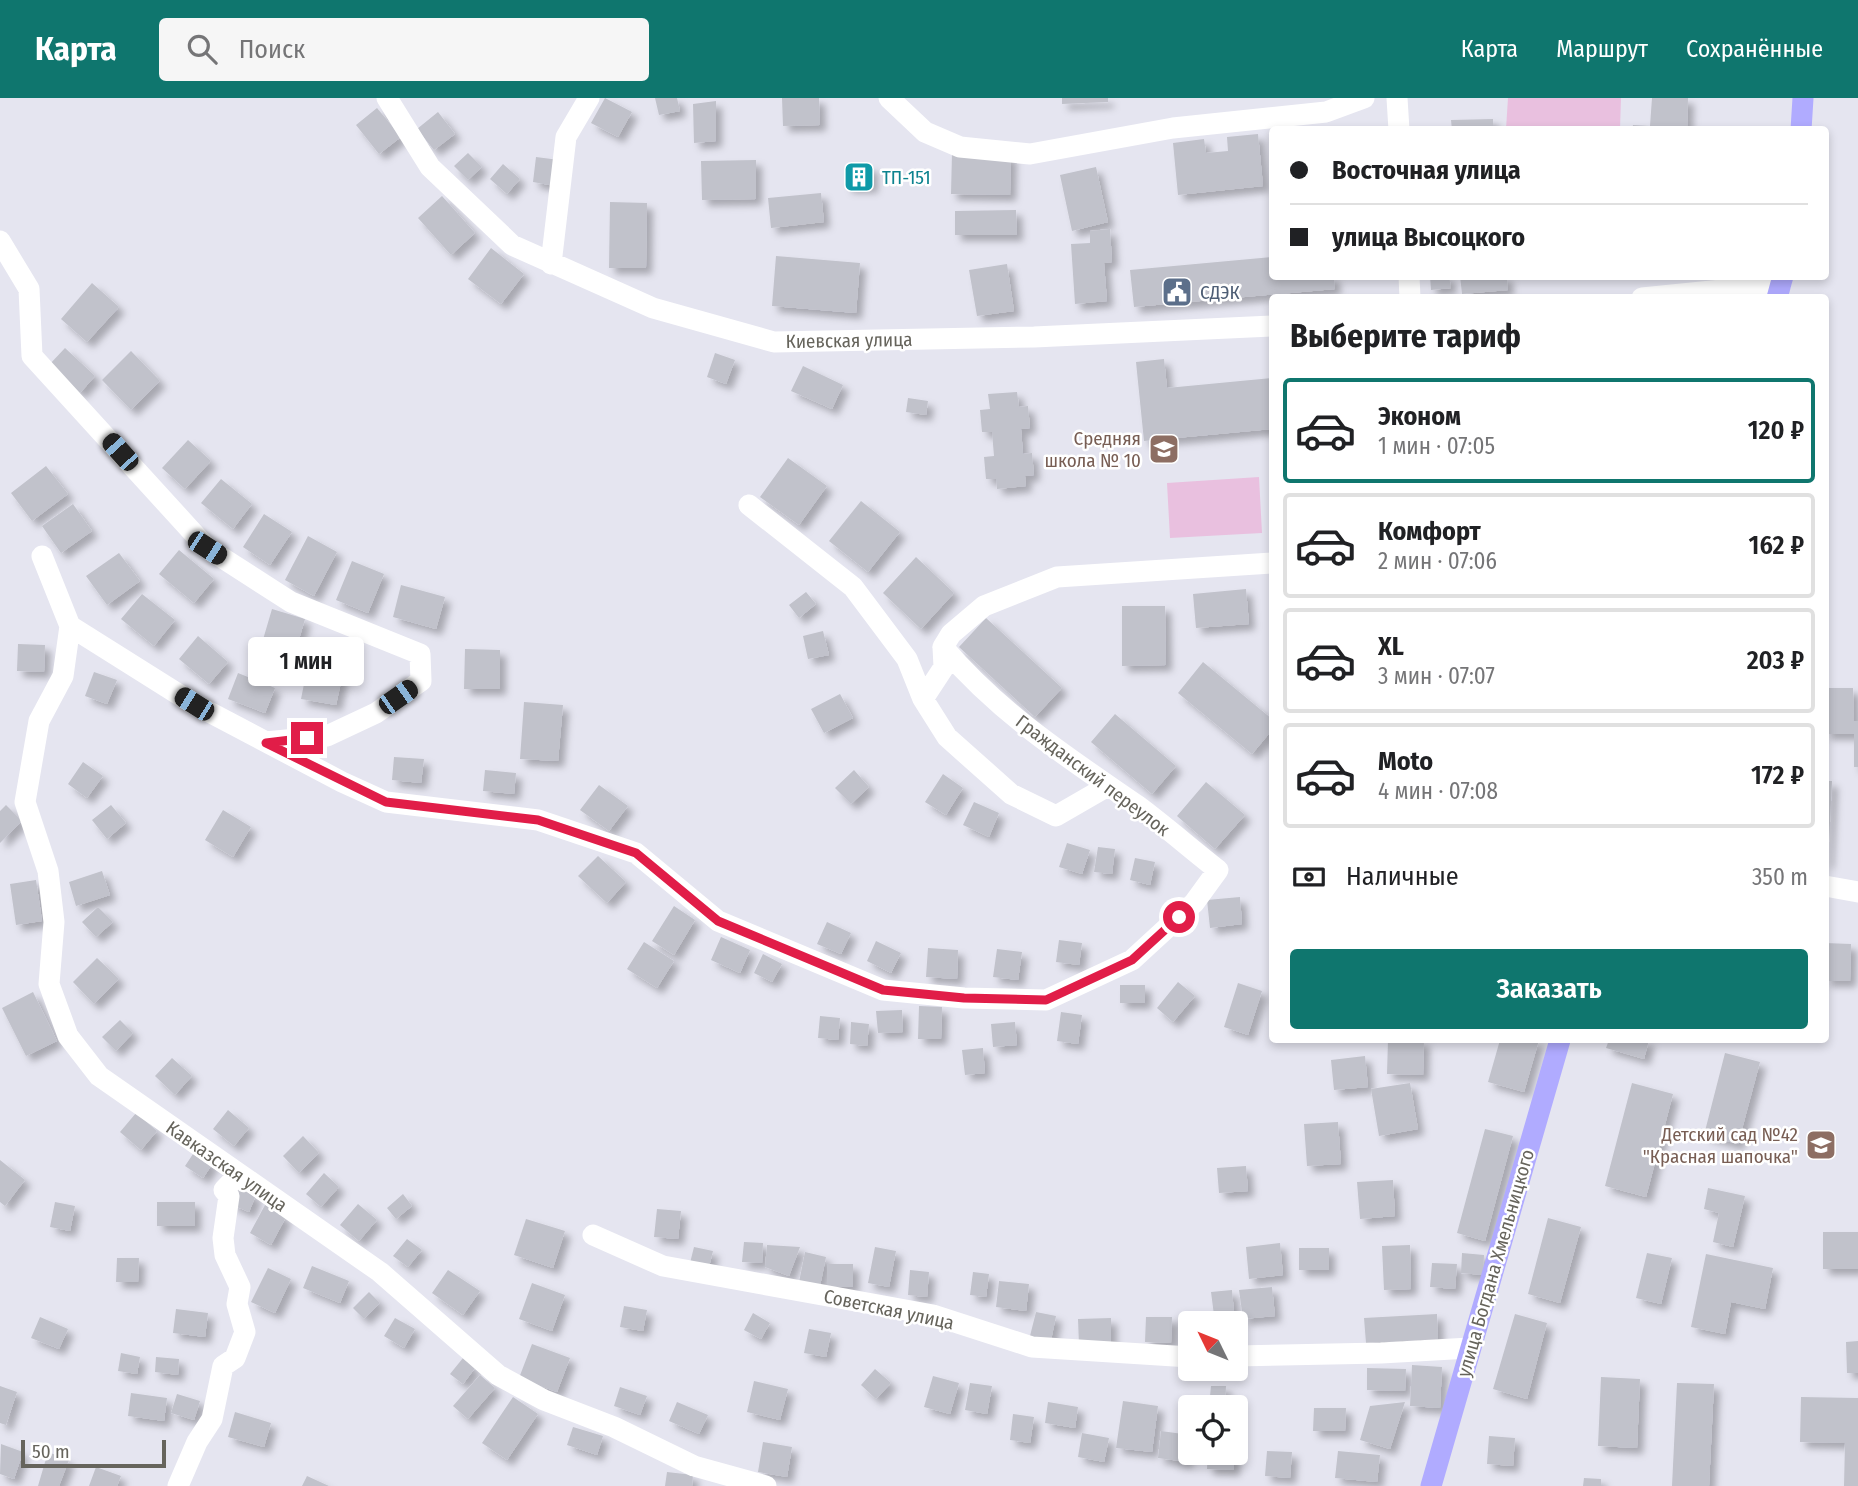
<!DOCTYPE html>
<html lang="ru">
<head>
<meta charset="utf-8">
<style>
  :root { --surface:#fff; --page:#f6f6f6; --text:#202124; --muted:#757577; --line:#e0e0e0; --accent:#0f766e }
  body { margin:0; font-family:"Fira Sans Condensed",sans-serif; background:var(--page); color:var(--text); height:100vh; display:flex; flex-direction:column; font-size:26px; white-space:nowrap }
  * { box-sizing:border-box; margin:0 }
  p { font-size:23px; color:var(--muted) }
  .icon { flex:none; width:38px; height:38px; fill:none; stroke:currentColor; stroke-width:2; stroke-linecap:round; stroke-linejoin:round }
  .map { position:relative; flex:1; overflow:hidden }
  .side { position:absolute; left:1269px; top:196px; width:560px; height:749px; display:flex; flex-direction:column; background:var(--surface); border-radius:7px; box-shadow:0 4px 10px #0003 }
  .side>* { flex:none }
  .top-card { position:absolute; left:1269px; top:28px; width:560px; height:154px; border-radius:7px; box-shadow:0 4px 10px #0003; display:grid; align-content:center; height:154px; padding:0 21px; background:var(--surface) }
  .needle { width:46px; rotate:313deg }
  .fabs { position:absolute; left:1178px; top:1213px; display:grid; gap:14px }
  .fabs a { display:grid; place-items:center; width:70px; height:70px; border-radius:7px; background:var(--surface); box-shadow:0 4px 10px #0003; font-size:35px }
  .scale { position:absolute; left:21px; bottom:18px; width:145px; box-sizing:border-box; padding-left:7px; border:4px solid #66645c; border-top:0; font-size:19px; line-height:24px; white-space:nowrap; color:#66645c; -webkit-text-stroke:5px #fff; paint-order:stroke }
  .end { position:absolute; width:32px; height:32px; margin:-16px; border:9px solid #e11d48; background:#fff; box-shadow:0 0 0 4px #fff }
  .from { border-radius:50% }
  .bubble { position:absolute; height:49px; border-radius:7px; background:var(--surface); box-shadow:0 4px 10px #0003; font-size:23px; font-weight:600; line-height:49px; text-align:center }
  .car { position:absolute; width:21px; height:42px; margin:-21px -10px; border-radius:9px; box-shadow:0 0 5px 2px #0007; background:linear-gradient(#222 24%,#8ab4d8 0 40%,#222 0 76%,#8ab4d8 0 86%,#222 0) }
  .top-card b { display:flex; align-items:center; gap:24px; height:66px; font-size:26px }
  .top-card b+b { border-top:2px solid var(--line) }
  .top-card i { width:18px; height:18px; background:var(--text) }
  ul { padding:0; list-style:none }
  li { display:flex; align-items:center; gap:21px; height:105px; margin:0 14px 10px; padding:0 7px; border:4px solid var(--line); border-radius:7px }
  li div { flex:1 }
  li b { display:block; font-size:26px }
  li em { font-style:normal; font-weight:600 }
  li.on { border-color:var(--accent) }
  li>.icon { width:63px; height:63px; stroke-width:1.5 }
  h2 { padding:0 21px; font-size:32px; line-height:84px }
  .pay { display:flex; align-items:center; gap:18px; height:77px; padding:0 21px; font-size:26px }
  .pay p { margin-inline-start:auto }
  .button { display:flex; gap:14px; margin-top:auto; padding:14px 21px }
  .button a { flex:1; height:80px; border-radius:7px; background:var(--accent); color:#fff; font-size:28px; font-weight:600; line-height:80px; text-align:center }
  header { display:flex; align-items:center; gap:42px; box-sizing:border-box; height:98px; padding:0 35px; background:var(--accent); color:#fff }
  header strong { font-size:33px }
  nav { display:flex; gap:38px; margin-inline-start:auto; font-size:24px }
  .search { width:490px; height:63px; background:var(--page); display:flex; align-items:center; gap:18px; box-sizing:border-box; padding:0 24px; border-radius:7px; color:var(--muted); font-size:26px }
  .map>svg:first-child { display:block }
  .green { fill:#e9c0df }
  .building { fill:#c1c2cb; filter:url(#shadow) }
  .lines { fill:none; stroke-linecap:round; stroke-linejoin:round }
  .minor { stroke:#fff; stroke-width:21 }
  .major { stroke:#b0abff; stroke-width:21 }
  .route { stroke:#e11d48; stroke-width:9 }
  .labels { text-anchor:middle; stroke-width:5; stroke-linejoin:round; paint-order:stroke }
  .culture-label { font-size:19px; fill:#0d838f; stroke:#fff; text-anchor:start }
  .service-label { font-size:19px; fill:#4e5e75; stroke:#fff; text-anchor:start }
  .street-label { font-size:19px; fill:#66645c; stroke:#fff }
  .education-label { font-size:19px; fill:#785e54; stroke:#fff; text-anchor:end }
</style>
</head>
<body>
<header>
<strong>Карта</strong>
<div class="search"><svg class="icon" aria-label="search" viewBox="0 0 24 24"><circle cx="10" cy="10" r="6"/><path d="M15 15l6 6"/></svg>Поиск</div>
<nav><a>Карта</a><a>Маршрут</a><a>Сохранённые</a></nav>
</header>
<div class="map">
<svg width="1858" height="1388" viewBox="0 0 1858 1388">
  <defs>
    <filter id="shadow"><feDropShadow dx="6" dy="6" stdDeviation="3.5" flood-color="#0004"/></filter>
  </defs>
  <rect width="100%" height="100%" fill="#e5e5f0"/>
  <!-- green -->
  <path class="green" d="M1508,0H1621L1620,31H1506Z
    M1259,379L1262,435L1170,440L1167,385Z"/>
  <!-- building -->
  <path class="building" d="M605,0L632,14L618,39L591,25Z
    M655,0H677L680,13L659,17Z
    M782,0H819L820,27L783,28Z
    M1062,0H1108V4L1062,6Z
    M1652,0H1688L1687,32H1632L1633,27L1650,28Z
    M716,3V43L694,45L693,6Z
    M377,10L401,39L379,56L356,27Z
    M438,14L455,36L434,52L417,31Z
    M1493,21V32H1452L1451,22Z
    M1258,36L1263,88L1178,97L1173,45L1204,41L1206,55L1228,53L1227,39Z
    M468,55L482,69L468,82L454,68Z
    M952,55L1011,56L1010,97L951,96Z
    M536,59L559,62L555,88L533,84Z
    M756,62V101L702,102L701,63Z
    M503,66L520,81L507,96L490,81Z
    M846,68H872V89H846Z
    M1096,69L1108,124L1072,133L1060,77Z
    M821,95L824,124L771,130L768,100Z
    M442,98L475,135L451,157L418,120Z
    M610,104L647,105L646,170H609Z
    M1016,112L1017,137H955V113Z
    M1110,131L1112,164L1104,165L1107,203L1075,206L1071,146L1090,145V133Z
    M491,150L524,176L501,206L468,181Z
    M776,158L860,165L856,215L772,208Z
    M1272,159V178H1334L1335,191L1134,209L1130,172Z
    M1007,166L1014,213L977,218L969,172Z
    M1430,178H1449L1451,190L1431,192Z
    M1460,178H1507L1508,192L1462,196Z
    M92,185L119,209L87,244L61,221Z
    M65,250L95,278L80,295L49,267Z
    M131,253L160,283L131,312L102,282Z
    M715,255L735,262L726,286L707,279Z
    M1164,261L1167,290L1272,280V331L1144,343L1136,264Z
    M803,268L843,287L832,311L791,293Z
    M1017,294L1019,309L1028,308L1030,330L1021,331L1023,356L1032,355L1034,377L1025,378L1026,388L997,391L996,381H986L984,359L994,358L992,334H982L980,312L990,311L988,296Z
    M908,300L928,303L926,317L906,314Z
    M188,342L211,363L185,391L162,370Z
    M788,360L827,388L799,427L760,399Z
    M46,368L68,396L32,423L11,395Z
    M221,381L252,406L233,431L201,405Z
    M861,403L900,434L868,474L829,443Z
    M73,406L92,433L61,455L42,428Z
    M264,416L292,434L270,467L243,449Z
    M308,438L337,454L314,498L285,482Z
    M179,452L214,481L194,505L159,476Z
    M119,455L140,483L107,507L86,478Z
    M916,459L954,495L921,531L883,495Z
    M352,463L384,476L368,515L336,502Z
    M401,487L445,499L436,531L393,519Z
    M1246,491L1249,526L1196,530L1193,496Z
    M806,494L816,506L799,520L789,507Z
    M142,496L175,522L154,548L121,521Z
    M1122,508H1165L1166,567L1122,568Z
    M272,511L305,521L295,555L262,545Z
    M986,520L1062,590L1035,619L959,549Z
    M823,533L829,557L808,561L803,538Z
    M198,538L228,564L209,586L179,561Z
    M18,546L45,547L44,574L17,573Z
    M465,551L500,552V591H464Z
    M1203,564L1272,621V632L1252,656L1178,595Z
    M308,566L343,575L336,607L301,601Z
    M94,574L117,582L107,606L85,598Z
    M238,575L275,590L265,615L228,601Z
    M1825,590H1853L1854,623H1858V669H1854V636H1825Z
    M840,596L853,620L824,635L811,611Z
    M524,604L563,607L558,663L520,661Z
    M1115,616L1176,668L1152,696L1091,644Z
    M394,659L424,661L421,685L392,682Z
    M83,664L103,678L87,700L68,686Z
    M485,672L516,675L514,696L483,693Z
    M854,672L869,689L851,706L835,690Z
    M943,676L963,690L946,717L925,704Z
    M1825,683H1832L1828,765H1825Z
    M1206,684L1245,717L1215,751L1177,718Z
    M599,687L628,708L609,733L580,712Z
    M974,704L999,715L989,739L963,727Z
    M6,707L22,723L0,745V713Z
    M111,707L126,725L107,741L92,722Z
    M223,712L251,729L233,759L205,742Z
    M1067,745L1090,752L1082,776L1059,769Z
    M1098,749L1115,751L1112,776L1094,774Z
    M598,758L626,784L607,805L578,778Z
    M1135,760L1155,764L1150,787L1130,782Z
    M102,773L110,797L76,808L69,784Z
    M36,782L42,823L16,827L10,786Z
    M1240,799L1242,826L1210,830L1207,802Z
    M674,808L695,822L674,857L652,843Z
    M98,809L113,824L96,839L82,824Z
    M827,824L851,835L841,856L817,846Z
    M721,839L750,852L740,875L711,862Z
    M1059,842L1082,845L1079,867L1056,864Z
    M876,843L901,855L891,875L867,863Z
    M644,844L674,863L657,890L627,871Z
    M1825,845L1851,846L1850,883H1825Z
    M928,850L958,852L957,881L926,879Z
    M997,851L1022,854L1018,882L993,879Z
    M763,856L782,866L772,884L754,875Z
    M97,860L119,881L94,906L73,884Z
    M1178,884L1195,898L1173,924L1157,910Z
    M1238,885L1262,893L1248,937L1224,929Z
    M1120,887H1145V905H1120Z
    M33,894L57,943L26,958L2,910Z
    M919,908L942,909L941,941H918Z
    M902,912L903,934L878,935L876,913Z
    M1061,914L1082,917L1078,946L1057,943Z
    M820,918L840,920L838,942L818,940Z
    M120,922L133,935L116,953L102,939Z
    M851,924L869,926L867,948L850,946Z
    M1015,924L1017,947L993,949L991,926Z
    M1388,942H1424L1423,977L1387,976Z
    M1500,942H1539L1524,994L1488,984Z
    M1609,942H1649L1644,961L1606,950Z
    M983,950L985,975L965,977L962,952Z
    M1725,955L1760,964L1738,1046L1704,1037Z
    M1365,958L1368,989L1334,992L1331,962Z
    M172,960L192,978L175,997L155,978Z
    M1410,985L1418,1031L1379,1038L1371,991Z
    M1632,985L1673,996L1646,1099L1605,1088Z
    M228,1012L249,1030L234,1048L213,1031Z
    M136,1015L157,1033L141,1052L120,1034Z
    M1338,1024L1341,1066L1307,1068L1304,1026Z
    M1485,1031L1513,1038L1485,1143L1457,1135Z
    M303,1038L319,1055L299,1075L283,1058Z
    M195,1053L213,1065L203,1080L185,1068Z
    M0,1062L25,1082L5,1108L0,1104Z
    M1246,1068L1248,1093L1219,1095L1217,1070Z
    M324,1075L339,1089L321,1109L306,1096Z
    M1393,1082L1395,1118L1360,1121L1357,1084Z
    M237,1089L256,1097L249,1114L230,1106Z
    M1708,1090L1745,1098L1733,1149L1713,1144L1719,1115L1704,1111Z
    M403,1096L412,1108L396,1121L387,1110Z
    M55,1104L75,1108L70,1133L50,1129Z
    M157,1104H195V1128H157Z
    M358,1106L377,1122L359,1143L340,1127Z
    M265,1107L286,1119L271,1147L250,1135Z
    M657,1111L681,1113L678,1141L654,1139Z
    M1548,1120L1581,1129L1560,1205L1528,1196Z
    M526,1121L565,1133L553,1170L514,1157Z
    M1823,1134H1858V1171H1823Z
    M407,1141L422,1152L408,1169L393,1158Z
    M744,1144L763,1145L762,1165L742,1164Z
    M1280,1145L1283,1177L1249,1181L1246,1149Z
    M767,1147L800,1149L789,1178L765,1169Z
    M1410,1147L1411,1191L1384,1192L1382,1148Z
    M694,1149L713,1153L709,1169L690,1165Z
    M875,1149L896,1153L889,1189L868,1185Z
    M1299,1150H1329V1172H1299Z
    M805,1154L826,1159L820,1188L799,1184Z
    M1462,1155L1484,1157L1483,1177L1461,1175Z
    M1647,1155L1672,1160L1661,1206L1636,1200Z
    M1706,1156L1773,1170L1765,1211L1731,1204L1725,1236L1691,1229Z
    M117,1160H139L138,1184H116Z
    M1432,1165L1457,1166L1455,1191L1430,1189Z
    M827,1166H853V1189H827Z
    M312,1168L349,1183L340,1205L303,1190Z
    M268,1170L291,1181L275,1215L251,1204Z
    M448,1172L480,1193L463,1217L432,1195Z
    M910,1172L929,1174L927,1199L908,1197Z
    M973,1174L989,1176L986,1199L970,1197Z
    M999,1183L1029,1186L1026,1213L996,1209Z
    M532,1185L565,1197L552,1233L519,1221Z
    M1272,1189L1275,1218L1243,1221L1239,1192Z
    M1232,1192L1234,1215L1214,1217L1211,1194Z
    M369,1194L380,1205L364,1221L353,1210Z
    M624,1208L647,1212L643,1233L620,1229Z
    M176,1211L208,1215L205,1239L173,1235Z
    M1036,1214L1056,1218L1050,1247L1029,1242Z
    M753,1215L770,1225L761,1241L744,1232Z
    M1437,1216L1438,1241L1366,1245L1364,1220Z
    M1515,1216L1547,1225L1527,1301L1493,1291Z
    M40,1219L68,1231L59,1251L31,1240Z
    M1146,1219H1172L1171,1245L1145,1244Z
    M395,1220L415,1231L404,1250L384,1238Z
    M1111,1220V1246L1079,1247L1078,1221Z
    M809,1231L831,1235L826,1259L804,1255Z
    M1858,1243V1275H1847L1846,1244Z
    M532,1246L570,1260L557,1294L519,1280Z
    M121,1255L140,1259L137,1276L118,1273Z
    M156,1259L179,1261L178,1277L155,1274Z
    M463,1260L475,1270L463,1286L450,1276Z
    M1412,1267L1442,1269L1440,1310L1410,1308Z
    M1367,1270L1406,1271L1405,1293L1367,1292Z
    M875,1271L891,1285L876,1301L861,1287Z
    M480,1277L495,1290L468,1321L453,1308Z
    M933,1278L959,1285L950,1316L924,1309Z
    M1601,1279L1640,1281L1637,1350L1598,1348Z
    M754,1283L788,1291L780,1322L747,1314Z
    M970,1285L992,1288L987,1316L965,1312Z
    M1677,1285L1714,1286L1709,1388H1672Z
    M0,1288L17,1294L6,1327L0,1325Z
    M1211,1288H1226L1225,1309H1209Z
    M620,1289L647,1298L640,1317L614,1308Z
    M131,1295L167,1300L164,1323L128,1318Z
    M177,1296L200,1303L194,1322L171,1315Z
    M513,1299L538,1316L507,1362L482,1345Z
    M1801,1299L1858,1300V1388H1844L1845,1345L1800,1344Z
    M1123,1303L1158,1308L1152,1354L1116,1350Z
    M677,1304L708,1317L699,1336L669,1323Z
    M1048,1304L1078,1309L1075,1330L1045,1325Z
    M1405,1304L1390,1351L1360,1342L1370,1308Z
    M1314,1310H1346L1345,1333H1313Z
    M235,1314L271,1325L264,1349L228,1339Z
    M1013,1316L1034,1319L1030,1345L1010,1342Z
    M573,1329L603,1338L597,1357L567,1347Z
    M1161,1333L1190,1337L1187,1364L1158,1360Z
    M1082,1335L1109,1340L1104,1364L1078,1359Z
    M1489,1338L1515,1340L1513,1368L1487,1366Z
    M763,1344L792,1349L787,1379L758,1374Z
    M1,1346L23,1354L14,1381L0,1376Z
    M1267,1353L1292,1354L1290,1380L1265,1378Z
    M1338,1353L1380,1357L1377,1384L1335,1380Z
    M48,1354L69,1362L59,1388H38Z
    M1208,1354H1234V1372L1207,1371Z
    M96,1369L121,1378L117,1388H89Z
    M667,1374L693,1377L692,1388H665Z
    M307,1378L329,1388H302Z
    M1584,1380L1601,1381V1388H1583Z"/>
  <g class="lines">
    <!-- minor -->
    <path class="minor" d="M387,0L430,69L512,147L653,210L774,244L1034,239L1272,228
      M889,0L925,34L960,49L1030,56L1173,30L1326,14L1364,0
      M1397,0L1399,32
      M0,143L29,191L32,258L207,450L291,504L420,556L421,583L376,615L327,638L266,644
      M551,166L566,39L589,0
      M1409,178L1410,200
      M1642,200L1781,186
      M749,407L853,489L907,561L923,601L944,569L943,549
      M42,458L70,528L194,606L342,684L386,704L538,722L636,755L718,823L883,892L964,900L1046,902L1132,862L1194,805L1218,772C1191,751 1165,728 1138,708C1067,659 1000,616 943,549L951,536L984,508L1057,479L1272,465
      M70,528L63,578L39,623L25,704L48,773L54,824L49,886L68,938L99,978L380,1174L498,1277L544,1302L614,1329L694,1368L766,1388
      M923,601L947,639L1011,696L1056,718L1108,688
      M1825,788L1858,794
      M593,1137L663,1168L933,1217L1032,1249L1190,1259
      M1236,1258L1381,1255L1470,1250
      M178,1388L197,1344L212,1321L223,1268L235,1260L245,1234L237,1206L240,1189L225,1157L223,1140L229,1098L224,1092L239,1076"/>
    <!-- major -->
    <path class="major" d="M1801,32L1803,0
      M1777,200L1783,178
      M1431,1388L1560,942"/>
  </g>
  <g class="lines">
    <!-- route -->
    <path class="route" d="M307,640L266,645L386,704L538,722L636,755L718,823L883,892L964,900L1046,902L1132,862L1179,819"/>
  </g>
  <!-- icons -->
  <defs>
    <g id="building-square" transform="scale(1.575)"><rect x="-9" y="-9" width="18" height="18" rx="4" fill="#0f9aa8" stroke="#fff"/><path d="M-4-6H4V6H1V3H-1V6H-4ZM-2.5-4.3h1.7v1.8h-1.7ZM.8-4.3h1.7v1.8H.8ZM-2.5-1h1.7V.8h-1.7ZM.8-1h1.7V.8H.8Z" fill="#fff"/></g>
    <g id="civic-square" transform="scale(1.575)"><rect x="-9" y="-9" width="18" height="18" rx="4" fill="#5c6f8a" stroke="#fff"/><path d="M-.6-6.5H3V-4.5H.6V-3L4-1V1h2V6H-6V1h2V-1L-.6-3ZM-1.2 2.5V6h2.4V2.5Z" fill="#fff"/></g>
    <g id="school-square" transform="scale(1.575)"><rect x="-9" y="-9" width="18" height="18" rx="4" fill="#8d6e63" stroke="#fff"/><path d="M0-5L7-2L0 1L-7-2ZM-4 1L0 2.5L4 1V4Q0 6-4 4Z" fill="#fff"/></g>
  </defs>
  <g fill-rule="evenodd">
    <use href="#building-square" x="859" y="79"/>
    <use href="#civic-square" x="1177" y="194"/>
    <use href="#school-square" x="1164" y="351"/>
    <use href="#school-square" x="1821" y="1047"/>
  </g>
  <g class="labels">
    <!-- culture labels -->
    <g class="culture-label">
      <text x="882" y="86">ТП-151</text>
    </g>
    <!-- service labels -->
    <g class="service-label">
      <text x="1200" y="201">СДЭК</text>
    </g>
    <!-- street labels -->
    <g class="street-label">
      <text transform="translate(849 242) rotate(-1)" y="7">Киевская улица</text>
      <text transform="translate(1093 677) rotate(37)" y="7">Гражданский переулок</text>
      <text transform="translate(227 1068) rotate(35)" y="7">Кавказская улица</text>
      <text transform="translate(1495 1165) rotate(-74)" y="7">улица Богдана Хмельницкого</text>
      <text transform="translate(889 1211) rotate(12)" y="7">Советская улица</text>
    </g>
    <!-- education labels -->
    <g class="education-label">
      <text x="1141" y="347">Средняя<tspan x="1141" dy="22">школа № 10</tspan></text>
      <text x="1798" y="1043">Детский сад №42<tspan x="1798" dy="22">"Красная шапочка"</tspan></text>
    </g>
  </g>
</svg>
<div class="fabs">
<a><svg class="needle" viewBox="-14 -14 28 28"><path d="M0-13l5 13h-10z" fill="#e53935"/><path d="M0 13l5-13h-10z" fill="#757577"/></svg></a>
<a><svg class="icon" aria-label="locate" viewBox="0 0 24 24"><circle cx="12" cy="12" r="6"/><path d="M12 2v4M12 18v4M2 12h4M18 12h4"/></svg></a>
</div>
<div class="scale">50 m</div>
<i class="end from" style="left:1179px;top:819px"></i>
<i class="end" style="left:307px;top:640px"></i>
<div class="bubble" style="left:248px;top:539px;width:116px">1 мин</div>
<i class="car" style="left:120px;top:354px;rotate:318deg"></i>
<i class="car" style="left:207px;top:450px;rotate:123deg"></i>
<i class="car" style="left:398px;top:599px;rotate:55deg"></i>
<i class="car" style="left:194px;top:606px;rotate:302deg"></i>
<div class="top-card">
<b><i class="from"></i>Восточная улица</b>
<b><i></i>улица Высоцкого</b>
</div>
<section class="side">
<h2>Выберите тариф</h2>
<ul>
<li class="on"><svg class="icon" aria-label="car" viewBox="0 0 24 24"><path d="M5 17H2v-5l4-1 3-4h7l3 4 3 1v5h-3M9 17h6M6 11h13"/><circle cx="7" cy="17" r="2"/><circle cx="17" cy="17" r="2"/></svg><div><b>Эконом</b><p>1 мин · 07:05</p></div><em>120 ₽</em></li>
<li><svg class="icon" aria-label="car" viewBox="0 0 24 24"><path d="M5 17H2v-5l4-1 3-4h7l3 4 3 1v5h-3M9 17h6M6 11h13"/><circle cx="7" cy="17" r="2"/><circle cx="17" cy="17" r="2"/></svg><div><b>Комфорт</b><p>2 мин · 07:06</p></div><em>162 ₽</em></li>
<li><svg class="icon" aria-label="car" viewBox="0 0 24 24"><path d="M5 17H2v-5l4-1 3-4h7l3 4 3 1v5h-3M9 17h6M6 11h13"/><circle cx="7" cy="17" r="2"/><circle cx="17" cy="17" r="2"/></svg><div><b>XL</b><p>3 мин · 07:07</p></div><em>203 ₽</em></li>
<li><svg class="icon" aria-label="car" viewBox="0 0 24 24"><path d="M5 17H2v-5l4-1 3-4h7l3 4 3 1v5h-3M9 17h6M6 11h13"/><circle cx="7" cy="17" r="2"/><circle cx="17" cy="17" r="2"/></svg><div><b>Moto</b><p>4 мин · 07:08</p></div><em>172 ₽</em></li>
</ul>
<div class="pay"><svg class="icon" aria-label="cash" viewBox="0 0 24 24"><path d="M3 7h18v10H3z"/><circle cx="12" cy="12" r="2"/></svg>Наличные<p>350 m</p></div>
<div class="button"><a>Заказать</a></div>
</section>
</div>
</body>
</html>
